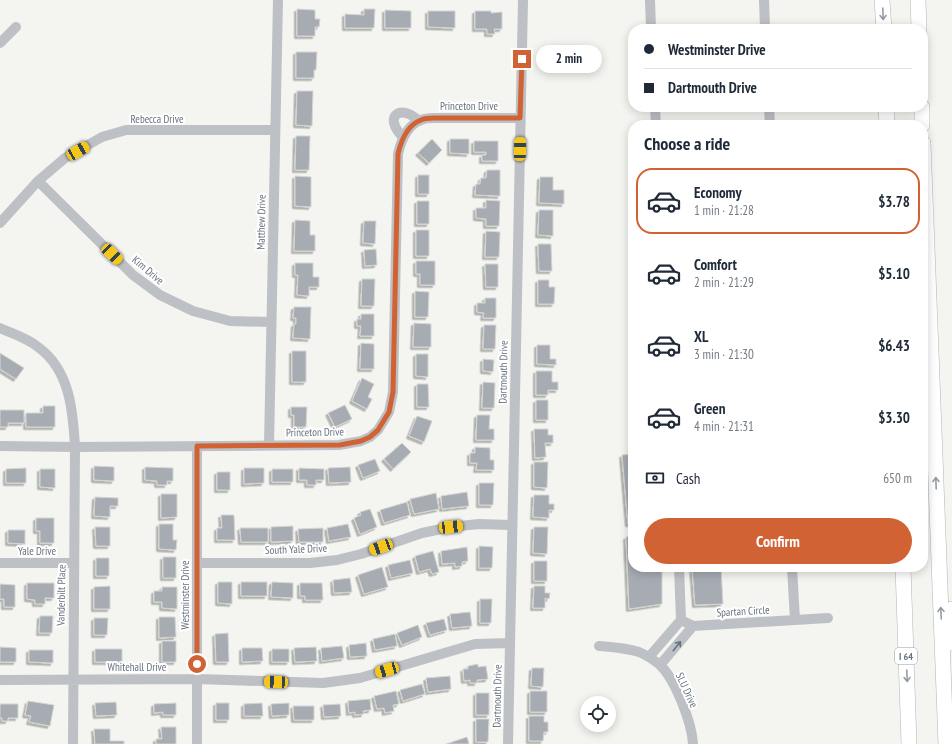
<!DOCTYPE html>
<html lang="en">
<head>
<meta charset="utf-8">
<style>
  :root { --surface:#fff; --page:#f6f6f7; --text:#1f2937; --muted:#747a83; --line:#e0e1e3; --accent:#d16233 }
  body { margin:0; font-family:"PT Sans Narrow",sans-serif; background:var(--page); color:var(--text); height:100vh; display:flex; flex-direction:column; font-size:15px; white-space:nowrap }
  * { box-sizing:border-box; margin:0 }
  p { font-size:13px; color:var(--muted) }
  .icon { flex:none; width:22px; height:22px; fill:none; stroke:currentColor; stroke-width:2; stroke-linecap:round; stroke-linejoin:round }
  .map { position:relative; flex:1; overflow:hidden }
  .sheet { position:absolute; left:628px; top:120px; width:300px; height:452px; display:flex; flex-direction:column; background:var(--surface); border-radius:16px; box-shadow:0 2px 10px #0003 }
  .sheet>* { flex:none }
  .guide { position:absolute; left:628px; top:24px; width:300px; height:88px; border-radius:16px; box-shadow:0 2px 10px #0003; display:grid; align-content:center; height:88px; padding:0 16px; background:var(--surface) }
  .controls { position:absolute; left:580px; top:696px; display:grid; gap:8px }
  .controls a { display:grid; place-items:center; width:36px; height:36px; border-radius:50%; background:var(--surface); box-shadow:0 2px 10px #0003; font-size:20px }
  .end { position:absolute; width:18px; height:18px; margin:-9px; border:5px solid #d16233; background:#fff; box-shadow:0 0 0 2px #fff }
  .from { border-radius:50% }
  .bubble { position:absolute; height:28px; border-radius:14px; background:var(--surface); box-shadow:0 2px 10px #0003; font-size:13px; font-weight:600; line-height:28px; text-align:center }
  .car { position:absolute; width:12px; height:24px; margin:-12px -6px; border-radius:5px; box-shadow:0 0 3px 1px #0007; background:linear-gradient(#f5c518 24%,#345 0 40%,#f5c518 0 76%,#345 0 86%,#f5c518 0) }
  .guide b { display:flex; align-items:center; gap:14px; height:38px; font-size:15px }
  .guide b+b { border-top:1px solid var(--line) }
  .guide i { width:10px; height:10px; background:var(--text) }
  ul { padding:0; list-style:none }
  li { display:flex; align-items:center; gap:12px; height:66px; margin:0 8px 6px; padding:0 8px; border:2px solid transparent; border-radius:16px }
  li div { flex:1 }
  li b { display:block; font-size:15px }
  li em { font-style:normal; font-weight:600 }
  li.active { border-color:var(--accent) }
  li>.icon { width:36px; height:36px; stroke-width:1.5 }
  h2 { padding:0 16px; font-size:18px; line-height:48px }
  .pay { display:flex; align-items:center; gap:10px; height:44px; padding:0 16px; font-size:15px }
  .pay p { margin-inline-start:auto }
  .button { display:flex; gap:8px; margin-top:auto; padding:8px 16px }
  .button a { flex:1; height:46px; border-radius:24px; background:var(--accent); color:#fff; font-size:16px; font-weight:600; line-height:46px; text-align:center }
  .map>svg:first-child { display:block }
  .building { fill:#a6acb2; stroke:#d5d5d3; filter:url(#shadow) }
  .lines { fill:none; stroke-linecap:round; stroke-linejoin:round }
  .highway-casing { stroke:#b2b5b8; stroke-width:16 }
  .minor { stroke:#bdc0c4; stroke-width:10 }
  .highway { stroke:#fff; stroke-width:15 }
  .oneway { stroke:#949ca5 }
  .oneway2 { stroke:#66727f }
  .route { stroke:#d16233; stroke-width:5 }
  .labels { text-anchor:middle; stroke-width:4; stroke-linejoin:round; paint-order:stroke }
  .shield { fill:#fff; stroke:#949ca5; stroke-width:1 }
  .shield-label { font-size:10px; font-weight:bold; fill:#66727f }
  .street-label { font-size:11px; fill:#66727f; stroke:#fff }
</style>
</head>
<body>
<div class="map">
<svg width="952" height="744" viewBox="0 0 952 744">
  <defs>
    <filter id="shadow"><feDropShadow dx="-2.5" dy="2.5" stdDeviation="0" flood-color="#0004"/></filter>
  </defs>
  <rect width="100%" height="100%" fill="#f4f4f0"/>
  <!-- building -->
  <path class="building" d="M297,9L315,10V19H320L319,27H315V36H297Z
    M364,9H375L374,28H345V14L364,15Z
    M385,10L411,11V28H385Z
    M428,11H455V28L428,27Z
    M475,11H491V13L502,12V29H494L495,34H487V29H475Z
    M296,52H317L316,70H314V78H296Z
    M297,91H313L312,126L296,125Z
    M296,136H310L309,170H295Z
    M432,139L442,150L429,163L418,153Z
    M450,139H469V154L450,153Z
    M474,141H498V161H482V155H486V152H474Z
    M487,170H500V196L475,195L476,184H480L481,178H486Z
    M418,175H429V194H418Z
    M295,176L311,177V207L295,206Z
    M540,177H553V190H564V204L539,203Z
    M486,200L500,201L499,226H486V219L476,218V208H486Z
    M417,201H429V224H417Z
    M539,210H553V236L538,235Z
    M295,220L310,221V235H315V251H294Z
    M364,221H376L375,244L363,243Z
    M416,230H429V256H416Z
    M486,231L500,232L499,257H485Z
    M538,244H551L552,271H539Z
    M376,249L377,265L365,266L364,250Z
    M416,261H435V285H420V274H416Z
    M295,263H313V277H319V287H309V296L297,295L298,275H295Z
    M485,264H498V287H486Z
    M362,279H375L374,306H361Z
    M538,280H549V287H555L554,304H538Z
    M415,291L429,292L428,317H415Z
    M485,298H496V318H483L484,313L477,312V303H485Z
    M294,307H311L310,339L293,338L294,324H296V318H293Z
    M361,314H374V336H360L361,326H357V319H361Z
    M414,323L431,324V347H413Z
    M484,325H496L495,349H483Z
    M361,343L374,344V369H360Z
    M537,345H550V359H556V365L537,364Z
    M292,351H306V382H292Z
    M0,353L24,368L16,379L0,369Z
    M416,354H428V377L416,376Z
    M483,359L494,360L493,372L483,371Z
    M536,371H552V382H558V390H548V395H536Z
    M362,378L374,384L368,397L372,399L367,409L352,401Z
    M483,382L495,383L494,408H482Z
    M417,384H428L429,407H417Z
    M536,400H548V420H536Z
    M345,405L352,419L335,427L328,413Z
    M43,406H55V427H26V413H43Z
    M291,407H307L306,427H294V415H291Z
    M0,410H24V423H8V427H0Z
    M477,415H490L489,429H494V440H476Z
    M417,416L432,421L424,442L409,436Z
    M534,429H548V435H553V443H545L546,457L535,458Z
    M402,443L411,452L393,469L384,459Z
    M475,447L490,448V460H494V470H476L477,463H470V453H475Z
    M633,454V524H628L622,455Z
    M375,459L380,471L363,478L358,465Z
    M534,462H548L547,488L534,487Z
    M94,466L114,467V481L94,480Z
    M145,467L173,468V481H167V485H157V481L145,480Z
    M350,467L351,482L329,483L328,468Z
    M26,468V483H6V469Z
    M244,468H264V483L244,484Z
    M299,468L324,469V480H316V485H307V480H299Z
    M40,469H55V488L40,487Z
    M272,469H293V482H272Z
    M217,472H230V490H217Z
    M479,483H494L493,505H479Z
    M467,492L469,506L442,509L441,496Z
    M436,493L439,509L414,514L410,499Z
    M161,494H177V517L161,518Z
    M534,495H549V504H554V510H549V518L533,517Z
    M95,497L118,498V506H110V517L94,516Z
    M407,502L410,515L384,523L380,510Z
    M370,509L377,527L360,534L354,518L361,515L360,512Z
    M221,515H234L235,540H217V528H222Z
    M36,518H54V543H40V531H36Z
    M159,524H173V540H177L176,550L159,549Z
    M348,524L351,537L329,541L327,528Z
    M293,526V541L271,542V527Z
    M95,527H110V546H96Z
    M534,527H548L547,554L533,553Z
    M240,528H268V542H241Z
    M323,528V542H299L298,529Z
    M8,530H25V544L8,543Z
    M633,536V567H662V604L629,609L626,537Z
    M479,546L493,547L492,568H479Z
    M467,547L468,561L462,562V566L455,567V563L442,564L441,551Z
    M433,551L439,572L432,574L430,569L419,572L415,556Z
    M163,557H176V578H163Z
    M96,558H109V576H96Z
    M410,560L413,573L391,578L388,565Z
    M534,561H547V581H534Z
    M382,567L388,587L364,594L358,575Z
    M692,567H721L723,604L695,605Z
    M350,578L352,592L334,593L333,580Z
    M218,582H232V604L218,603Z
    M241,582H267V596H241Z
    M272,582L293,583V598L271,597Z
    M27,583H54V598H45V604H35V600L27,599Z
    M300,583H322L323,600H305V596H300Z
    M0,584L15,585V607H4V599H0Z
    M110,586V609H94V587Z
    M534,586H545V593H550L549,599L545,598V608H533Z
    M162,587H177V609L162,608V602H154V591H162Z
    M480,599H492L491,623H480Z
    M470,612L472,626L452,628L450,614Z
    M40,616H53L52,633H39Z
    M159,617H175L176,637L159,638Z
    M94,618H108L107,635H94Z
    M444,619L447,630L430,635L426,623Z
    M418,625L422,637L402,645L397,633Z
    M228,633L229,662H216L215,634Z
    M395,634L397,646L375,650L373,639Z
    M162,641H176V662H162Z
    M366,643L367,656L350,657L349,645Z
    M342,646L344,658L322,661L321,648Z
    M0,647L16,648V662H0Z
    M316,647L317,661L295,662L294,648Z
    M242,648H262L263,661L242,662Z
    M95,649H122V664H110V662H95Z
    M272,649H289V662H272Z
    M29,650H53V663L29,662Z
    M478,664V667L486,666L488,679L477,680V683H470V680L464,681L463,669H468V666Z
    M532,668H544L543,687L531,686Z
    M450,676L451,689L428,692L426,678Z
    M422,684L425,694L403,701L400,690Z
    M396,691L399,704L393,705L394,711L385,713L384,708L377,709L374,696Z
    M530,691H547V712H530Z
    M476,693H489V715H476Z
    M370,699L371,710L363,711L364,714L355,715V712L349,713L348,701Z
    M28,701L54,705L50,726L29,722L31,716L25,715Z
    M116,702L117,715L96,716L95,703Z
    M176,703V715H163V712L154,713V704Z
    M216,703H229V720H216Z
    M262,703L263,716H244V704Z
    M289,703V715L272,716L271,704Z
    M0,704H18V718H8V721H2V718H0Z
    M340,704L341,716L324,717L323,705Z
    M293,706H314V720H294Z
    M529,716H544V722H548V732H544L543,741H529Z
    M476,719H489L488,742H476Z
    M161,727H176V744H156V739H162Z
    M94,729H110V741H124V744H95Z
    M467,737L469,744H446Z"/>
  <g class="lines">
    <!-- highway casing -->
    <g class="highway-casing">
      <path id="highway" d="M882,0L884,29
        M918,0L919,29
        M886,107L887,125
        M922,107V125
        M923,143L946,744
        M903,567L909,744
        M951,643L952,609"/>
    </g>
    <!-- minor -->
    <path class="minor" d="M650,0L651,29
      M764,0L765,29
      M0,43L16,27
      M655,107L656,125
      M769,107L770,125
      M403,137C383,118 399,102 419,121
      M38,181L133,275L160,295L193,311L230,321L271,322
      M0,223L38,181L65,158L102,137L126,130H275
      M0,328C13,334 27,338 38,347C70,370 73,411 75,447L73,744
      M269,445L278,0
      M0,446L75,447L339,445L361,441L370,437L378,430L389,412L393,392L398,154C401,141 407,125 421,120C425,118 430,118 434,118H520
      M197,446V744
      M0,563H74
      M197,563H310L337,560L361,554L422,533L451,527L479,524L512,525
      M792,567L795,620
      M681,620L693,626L828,618
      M599,646C612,647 626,648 639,652C646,655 654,660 660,665C675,679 692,723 693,744
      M649,657L681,620L679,567
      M660,665L693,626
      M0,680L197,679L323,683L360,678L475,644L510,643
      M508,744L523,0"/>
    <!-- highway -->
    <use href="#highway" class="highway"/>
  </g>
  <!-- one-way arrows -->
  <defs><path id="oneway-shaft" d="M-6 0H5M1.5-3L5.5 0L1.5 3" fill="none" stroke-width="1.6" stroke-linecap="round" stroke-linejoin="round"/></defs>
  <g class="oneway">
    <use href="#oneway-shaft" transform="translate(883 14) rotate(88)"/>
    <use href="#oneway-shaft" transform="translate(936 483) rotate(-92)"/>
    <use href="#oneway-shaft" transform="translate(941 613) rotate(-93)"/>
    <use href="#oneway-shaft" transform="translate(907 676) rotate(88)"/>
  </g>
  <use class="oneway2" href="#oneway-shaft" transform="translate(677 646) rotate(-51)"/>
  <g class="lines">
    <!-- route -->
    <path class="route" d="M197,664V446L340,445L361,441L370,437L378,430L389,412L393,392L398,154C401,141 407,125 421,120C425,118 430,118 434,118H520L522,59"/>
  </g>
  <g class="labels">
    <!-- shield labels -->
    <rect class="shield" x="895" y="648" width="22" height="16" rx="3"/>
    <g class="shield-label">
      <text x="906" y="660">I 64</text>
    </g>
    <!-- street labels -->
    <g class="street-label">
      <text x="469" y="110">Princeton Drive</text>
      <text x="157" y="123">Rebecca Drive</text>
      <text transform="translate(261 222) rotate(-89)" y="4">Matthew Drive</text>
      <text transform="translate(148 270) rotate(40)" y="4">Kim Drive</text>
      <text transform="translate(503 372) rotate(-89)" y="4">Dartmouth Drive</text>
      <text transform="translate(315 432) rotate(-1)" y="4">Princeton Drive</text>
      <text transform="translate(296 549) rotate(-2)" y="4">South Yale Drive</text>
      <text x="37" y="555">Yale Drive</text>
      <text transform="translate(61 595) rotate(-89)" y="4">Vanderbilt Place</text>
      <text transform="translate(185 595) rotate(-90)" y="4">Westminster Drive</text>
      <text transform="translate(743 611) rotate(-3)" y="4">Spartan Circle</text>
      <text x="137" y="671">Whitehall Drive</text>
      <text transform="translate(687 690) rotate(65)" y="4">SLU Drive</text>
      <text transform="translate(497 696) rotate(-89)" y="4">Dartmouth Drive</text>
    </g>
  </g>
</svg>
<div class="controls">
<a><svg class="icon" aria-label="locate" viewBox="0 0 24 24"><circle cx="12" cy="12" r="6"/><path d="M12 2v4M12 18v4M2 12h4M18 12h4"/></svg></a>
</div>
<i class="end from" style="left:197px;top:664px"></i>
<i class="end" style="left:522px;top:59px"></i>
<div class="bubble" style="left:536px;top:45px;width:66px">2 min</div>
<i class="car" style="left:520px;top:149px;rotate:1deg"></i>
<i class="car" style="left:78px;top:151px;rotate:60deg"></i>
<i class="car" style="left:112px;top:254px;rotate:134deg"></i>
<i class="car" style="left:451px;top:527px;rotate:84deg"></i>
<i class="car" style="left:381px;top:547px;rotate:250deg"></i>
<i class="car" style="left:387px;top:670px;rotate:254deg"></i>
<i class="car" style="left:276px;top:682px;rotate:272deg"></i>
<div class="guide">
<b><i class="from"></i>Westminster Drive</b>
<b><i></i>Dartmouth Drive</b>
</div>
<section class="sheet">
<h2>Choose a ride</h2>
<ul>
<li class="active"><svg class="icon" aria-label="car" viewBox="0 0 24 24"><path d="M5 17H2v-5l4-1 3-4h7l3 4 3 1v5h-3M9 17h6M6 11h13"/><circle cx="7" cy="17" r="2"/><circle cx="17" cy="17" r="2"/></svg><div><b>Economy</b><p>1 min · 21:28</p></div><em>$3.78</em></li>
<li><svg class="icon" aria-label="car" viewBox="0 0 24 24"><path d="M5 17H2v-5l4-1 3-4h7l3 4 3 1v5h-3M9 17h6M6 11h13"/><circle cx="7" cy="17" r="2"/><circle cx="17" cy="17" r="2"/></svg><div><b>Comfort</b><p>2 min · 21:29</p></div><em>$5.10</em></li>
<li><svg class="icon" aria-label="car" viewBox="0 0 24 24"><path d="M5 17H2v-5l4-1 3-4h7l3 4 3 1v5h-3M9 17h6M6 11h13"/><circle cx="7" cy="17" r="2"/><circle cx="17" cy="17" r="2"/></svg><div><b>XL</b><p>3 min · 21:30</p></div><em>$6.43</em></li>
<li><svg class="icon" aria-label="car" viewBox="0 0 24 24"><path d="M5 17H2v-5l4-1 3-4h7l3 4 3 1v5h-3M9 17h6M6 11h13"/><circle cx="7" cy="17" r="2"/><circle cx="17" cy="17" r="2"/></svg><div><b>Green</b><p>4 min · 21:31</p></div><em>$3.30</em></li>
</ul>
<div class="pay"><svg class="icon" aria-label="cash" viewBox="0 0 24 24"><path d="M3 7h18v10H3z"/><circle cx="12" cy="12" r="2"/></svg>Cash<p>650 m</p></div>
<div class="button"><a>Confirm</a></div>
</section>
</div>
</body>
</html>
